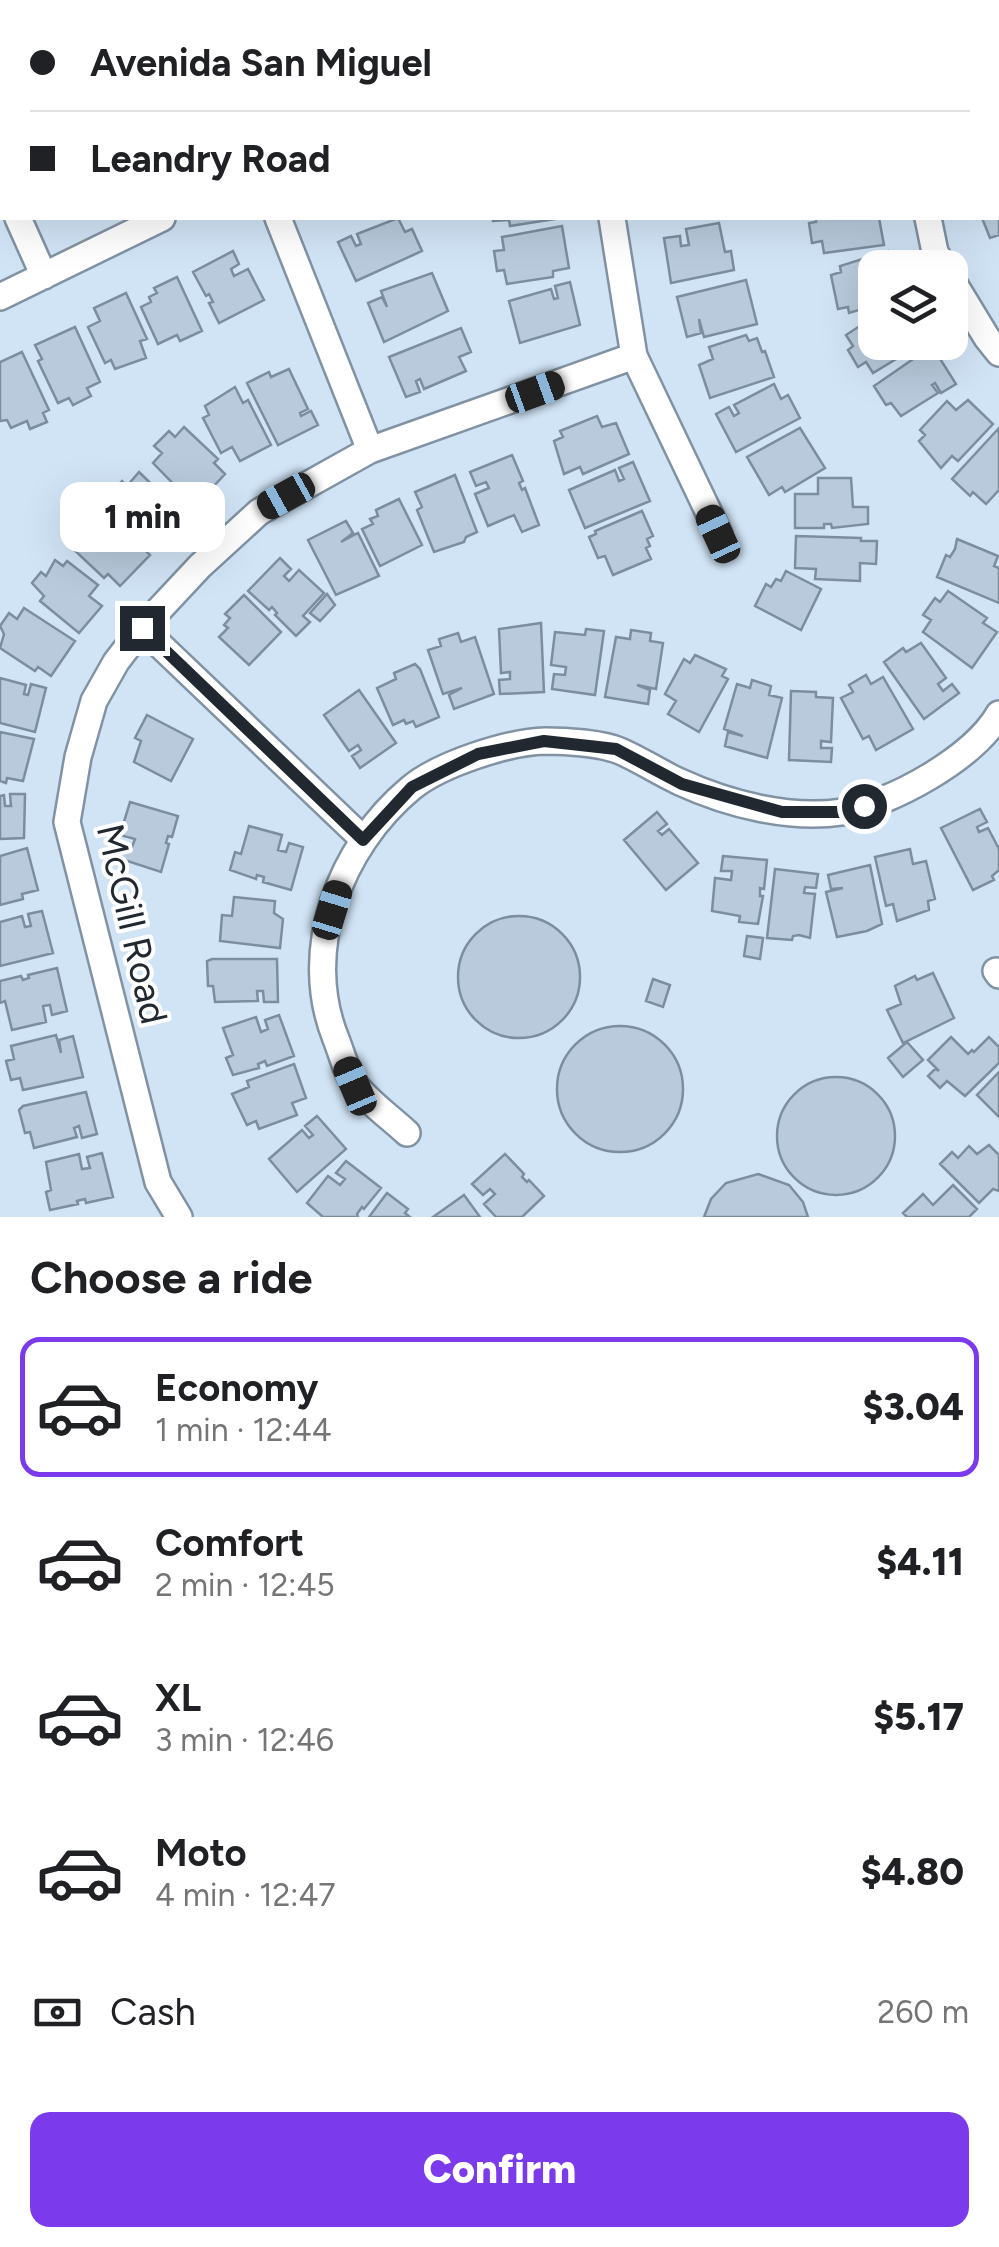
<!DOCTYPE html>
<html lang="en">
<head>
<meta charset="utf-8">
<style>
  :root { --surface:#fff; --page:#f2f2f2; --text:#202124; --muted:#757577; --line:#e0e0e0; --accent:#7c3aed }
  body { margin:0; font-family:Figtree,sans-serif; background:var(--page); color:var(--text); height:100vh; display:flex; flex-direction:column; font-size:38px; white-space:nowrap }
  * { box-sizing:border-box; margin:0 }
  p { font-size:32px; color:var(--muted) }
  .icon { flex:none; width:55px; height:55px; fill:none; stroke:currentColor; stroke-width:2; stroke-linecap:round; stroke-linejoin:round }
  .map { position:relative; height:1217px; overflow:hidden }
  .details { display:flex; flex-direction:column; background:var(--surface); flex:1 }
  .details>* { flex:none }
  .guide { position:absolute; left:0px; top:0px; width:1000px; height:220px; box-shadow:0 10px 40px #0002; display:grid; align-content:center; height:220px; padding:0 30px; background:var(--surface) }
  .controls { position:absolute; left:858px; top:250px; display:grid; gap:20px }
  .controls a { display:grid; place-items:center; width:110px; height:110px; border-radius:20px; background:var(--surface); box-shadow:0 10px 40px #0002; font-size:50px }
  .end { position:absolute; width:45px; height:45px; margin:-22px; border:12px solid #21282f; background:#fff; box-shadow:0 0 0 5px #fff }
  .from { border-radius:50% }
  .bubble { position:absolute; height:70px; border-radius:20px; background:var(--surface); box-shadow:0 10px 40px #0002; font-size:32px; font-weight:800; line-height:70px; text-align:center }
  .car { position:absolute; width:30px; height:60px; margin:-30px -15px; border-radius:12px; box-shadow:0 0 8px 2px #0007; background:linear-gradient(#222 24%,#8ab4d8 0 40%,#222 0 76%,#8ab4d8 0 86%,#222 0) }
  .guide b { display:flex; align-items:center; gap:35px; height:95px; font-size:38px }
  .guide b+b { border-top:2px solid var(--line) }
  .guide i { width:25px; height:25px; background:var(--text) }
  ul { padding:0; list-style:none }
  li { display:flex; align-items:center; gap:30px; height:140px; margin:0 20px 15px; padding:0 10px; border:5px solid transparent; border-radius:20px }
  li div { flex:1 }
  li b { display:block; font-size:38px }
  li em { font-style:normal; font-weight:800 }
  li.on { border-color:var(--accent) }
  li>.icon { width:90px; height:90px; stroke-width:1.5 }
  h2 { padding:0 30px; font-size:45px; line-height:120px }
  .pay { display:flex; align-items:center; gap:25px; height:110px; padding:0 30px; font-size:38px }
  .pay p { margin-inline-start:auto }
  .action { display:flex; gap:20px; margin-top:auto; padding:20px 30px }
  .action a { flex:1; height:115px; border-radius:20px; background:var(--accent); color:#fff; font-size:40px; font-weight:800; line-height:115px; text-align:center }
  .map>svg:first-child { display:block }
  .building { fill:#b8cadc; stroke:#7c8e9e; stroke-width:2.5 }
  .lines { fill:none; stroke-linecap:round; stroke-linejoin:round }
  .street-casing { stroke:#8192a3; stroke-width:30 }
  .secondary-casing { stroke:#8192a3; stroke-width:42 }
  .street { stroke:#fff; stroke-width:25 }
  .secondary { stroke:#fff; stroke-width:38 }
  .route { stroke:#21282f; stroke-width:12 }
  .labels { text-anchor:middle; stroke-width:8; stroke-linejoin:round; paint-order:stroke }
  .street-label { font-size:38px; fill:#21282f; stroke:#fff }
</style>
</head>
<body>
<div class="map">
<svg width="999" height="1217" viewBox="0 0 999 1217">
  <rect width="100%" height="100%" fill="#d1e4f6"/>
  <!-- building -->
  <path class="building" d="M999,189V235L990,238L982,218H998Z
    M398,218L405,232L412,229L422,251L356,281L338,242L351,236L356,246L361,244L357,234Z
    M493,218H561L510,226L509,220L493,221Z
    M816,218H879L884,245L824,253L822,241L812,243L809,223L816,222Z
    M719,223L725,252L731,251L734,270L671,283L664,238L680,236L681,246L689,245L686,229Z
    M562,226L569,268L553,271V277L507,284L504,270L497,271L494,251L504,250L502,237Z
    M233,251L239,264L231,269L234,276L248,269L264,300L219,323L209,303L213,302L209,294L206,296L193,272Z
    M888,251L893,268H875V305L849,313L848,307L838,309L831,275L841,272L840,266Z
    M432,273L448,311L384,342L368,303L382,297L387,307L381,291Z
    M177,277L202,331L180,341L177,335L158,344L141,307L151,302L149,297L157,293L154,288Z
    M746,280L757,324L704,337L699,319L701,333L687,337L677,297Z
    M570,282L580,325L520,343L509,301L551,289L554,299L558,298L555,286Z
    M126,293L147,339L140,341L146,358L115,369L111,360L105,363L88,327L100,321L94,308Z
    M875,316V342H924L873,373L866,362L858,367L848,350L853,346L846,335Z
    M75,327L100,382L87,388L91,396L73,405L69,398L58,403L38,361L42,359L35,345Z
    M461,328L471,352L459,357L466,371L424,389L420,379L416,381L420,392L406,397L389,357Z
    M746,335L749,341L757,338L762,352L765,351L774,377L710,398L699,365L713,359L709,347Z
    M932,346L956,384L941,393L935,383L932,385L938,393L901,416L891,403L886,405L874,386Z
    M22,352L49,410L43,413L47,422L30,429L27,421L11,428L7,420L0,421V362Z
    M289,369L308,409L300,413L301,416L311,411L318,425L278,445L247,383L269,372L271,377Z
    M774,384L781,399L788,395L800,418L736,452L716,414L729,407L734,416L739,413L734,405Z
    M235,387L243,403L248,400L271,445L240,461L232,447L221,453L203,418L209,415L205,406Z
    M968,400L993,424L958,461L952,456L941,468L919,441L925,435L920,430L947,401L956,410Z
    M597,416L602,427L616,423L629,454L583,474L580,467L564,474L554,441L563,437L560,431Z
    M184,427L218,459L214,463L225,474L195,506L153,463L162,453L154,446L169,431L175,437Z
    M800,428L825,468L785,492L782,487L769,495L747,457Z
    M999,428V490L986,504L973,492L970,496L952,479Z
    M512,455L523,481L519,483L522,490L525,488L539,525L522,532L514,515L488,526L475,494L489,488L486,482L476,486L470,472Z
    M633,462L650,501L585,528L569,490L615,470L619,481L624,479L619,468Z
    M139,472L171,503L164,510L168,514L175,506L186,517L155,548L105,499L122,481L127,486Z
    M455,475L477,532L466,537L464,542L434,552L417,510L422,507L415,492Z
    M818,478H851L853,507H868V524L832,528L831,524H824V528H795V494H818Z
    M399,499L422,545L380,566L362,529L373,524L370,519L378,516L376,510Z
    M642,511L653,536L647,539L650,546L646,548L651,559L613,575L605,556L598,558L589,537L596,534L595,531Z
    M106,512L150,555L120,586L108,574L104,578L71,547L80,537L74,531L89,516L95,523Z
    M346,521L353,533L341,542L358,533L379,576L336,595L308,540Z
    M796,536L861,538V541H877L876,564L860,563V581L815,579L816,569L795,568Z
    M957,539L998,556L994,566L999,568V603L937,577L946,555L950,557L955,549Z
    M280,558L291,569L284,576L289,581L299,570L324,593L303,616L310,622L296,636L275,615L277,613L272,607L269,610L248,591Z
    M55,560L63,566L67,561L98,585L89,596L102,606L79,633L40,601L44,596L32,583L41,572L46,576Z
    M786,571L821,589L801,630L755,606L766,584L771,587L776,579L781,581Z
    M948,591L987,618L983,623L997,632L972,668L923,632L931,620L923,615L935,598L940,602Z
    M327,594L335,605L320,621L310,613Z
    M244,595L281,632L249,665L219,637L228,628L224,625L230,618L225,614Z
    M24,608L75,641L51,676L38,667L35,671L0,648L4,634L0,626L9,613L17,619Z
    M541,623L544,692L500,694L499,680L510,679V672L501,673L499,629Z
    M586,629L604,631L595,695L552,689L554,674L565,675L566,667L551,665L555,632L585,635Z
    M631,630L651,633L650,641L663,643L656,689L637,685L650,690L648,704L605,697L616,637L630,639Z
    M458,633L461,642L475,637L494,694L454,709L449,695L462,688L443,694L428,650L441,646L439,639Z
    M921,643L946,678L938,684L943,691L952,684L959,693L924,719L884,662L903,648L906,652Z
    M695,655L726,669L722,676L728,679L699,732L668,714L676,701L665,694L684,659L690,663Z
    M415,664L420,669L439,717L416,727L413,721L406,724L404,720L393,725L377,688L396,679L394,673Z
    M866,675L871,684L883,677L913,729L876,750L869,736L863,739L841,698L853,692L849,685Z
    M0,678L26,685L24,694L28,695L31,684L46,688L35,732L0,723Z
    M752,680L771,686L769,695L782,698L767,758L725,746L728,732L743,736L724,729L737,684L750,688Z
    M359,690L396,743L360,768L352,756L361,750L358,745L349,751L324,715Z
    M791,691L816,692V697L833,698L831,742L821,741V748H832L831,762L789,760Z
    M147,715L193,739L171,781L134,762L141,741L135,738Z
    M0,732L34,739L23,781L7,778L6,783L0,781Z
    M10,794H25L24,838L0,839V796L4,795L5,806H11Z
    M130,802L178,816L172,837L168,836L166,843L169,844L161,872L118,858L123,844L132,847L135,839L120,835Z
    M980,809L987,822L977,827L979,832L988,828L999,849V870L992,876L994,880L973,890L941,828Z
    M657,812L667,824L658,831L662,835L669,829L698,863L666,890L624,840Z
    M249,826L282,835L278,850L286,852L289,843L303,847L291,890L263,882L264,877L257,875L256,879L230,870L235,852L241,854Z
    M27,848L38,890L22,894L23,899L0,905V856Z
    M910,849L913,864L926,861L935,899L928,901L929,910L897,921L893,904L886,906L875,857Z
    M723,856L767,860L764,889L760,888V896H763L758,924L739,922L740,916L712,911L715,878L731,880L732,871H721Z
    M870,865L882,924L867,931L837,937L826,892L843,888L831,889L828,875Z
    M775,869L818,874L816,888L805,887L804,893L815,894L810,938L799,935L793,936L792,940L767,938Z
    M234,897L275,901L274,913L283,919L280,948L220,941L222,915L232,916Z
    M42,911L53,953L0,966V922L22,916L25,927L31,926L28,914Z
    M458 977a61 61 0 1 1 122 0a61 61 0 1 1-122 0Z
    M747,936L763,938L760,959L744,956Z
    M212,959H277L278,1002H264L263,991H257L258,1001L215,1002L213,986H208L207,961Z
    M57,968L67,1011L52,1015L50,1005L43,1006L46,1022L12,1030L5,1001L0,1003V981L21,976L23,980L29,978L28,975Z
    M933,973L954,1018L903,1043L887,1010L901,1004L895,986L915,976L917,980Z
    M653,979L670,985L663,1007L646,1001Z
    M279,1015L294,1056L267,1066L265,1061L258,1064L259,1068L233,1075L226,1058L233,1055L223,1028L256,1017L261,1032L268,1029L265,1020Z
    M557 1089a63 63 0 1 1 126 0a63 63 0 1 1-126 0Z
    M56,1035L61,1053L59,1040L73,1036L83,1077L23,1090L20,1078L11,1080L6,1061L14,1059L11,1046Z
    M951,1037L968,1054L972,1050L974,1052L989,1037L999,1047V1063L965,1096L947,1081L940,1088L928,1076L935,1069L939,1071L928,1060Z
    M907,1042L923,1060L903,1077L888,1058Z
    M294,1064L306,1098L292,1103L297,1115L259,1129L256,1121L247,1125L232,1094L249,1087L247,1081Z
    M999,1072V1117L977,1095Z
    M777 1136a59 59 0 1 1 118 0a59 59 0 1 1-118 0Z
    M86,1092L97,1134L82,1138L79,1126L74,1128L77,1137L34,1148L30,1132L25,1133L19,1110L23,1106Z
    M317,1116L346,1149L297,1192L269,1159L302,1130L309,1138L313,1135L305,1126Z
    M989,1145L999,1155V1191L993,1189L979,1203L940,1164L952,1152L958,1158L969,1146L977,1154Z
    M102,1153L113,1197L86,1203L85,1199L77,1201L78,1204L50,1210L46,1192L51,1190L46,1162L79,1154L82,1169L90,1168L87,1157Z
    M505,1154L524,1174L522,1177L527,1182L529,1180L544,1196L522,1217H496L484,1204L495,1194L490,1189L483,1195L472,1184Z
    M346,1161L381,1188L364,1209L362,1207L357,1214L358,1217H323L307,1203L328,1176L340,1185L345,1179L336,1173Z
    M758,1174L789,1185L803,1202L808,1217H704L711,1199L726,1183Z
    M953,1185L977,1209L969,1217H907L903,1213L923,1194L933,1205Z
    M387,1193L408,1209L405,1213L410,1217H369Z
    M464,1195L480,1217H433Z"/>
  <g class="lines">
    <!-- street casing -->
    <g class="street-casing">
      <path id="street" d="M880,0V2
        M998,142H999
        M18,218L44,276
        M278,218L370,450
        M612,218L634,356L719,534
        M928,218L935,252L944,268
        M950,277L987,338L999,353
        M0,297L162,218
        M142,628L363,839
        M996,971L999,975
        M407,1133C391,1118 371,1104 357,1087C347,1075 342,1054 336,1039C300,950 340,847 411,788C440,764 508,742 545,741C566,741 601,743 620,751C641,760 660,773 680,782C728,804 790,820 842,812C891,804 974,758 999,714
        M179,1217L158,1182L67,822L78,757L94,701L116,662L142,628L200,566L259,512L370,450L634,356"/>
    </g>
    <!-- secondary casing -->
    <g class="secondary-casing">
      <path id="secondary" d="M436,0L500,2
        M736,2L745,0"/>
    </g>
    <!-- street -->
    <use href="#street" class="street"/>
    <!-- secondary -->
    <use href="#secondary" class="secondary"/>
  </g>
  <g class="lines">
    <!-- route -->
    <path class="route" d="M142,628L363,840L412,787L478,754L544,741L616,749L682,784L782,812H841L864,806"/>
  </g>
  <g class="labels">
    <!-- street labels -->
    <g class="street-label">
      <text transform="translate(132 924) rotate(77)" y="13">McGill Road</text>
    </g>
  </g>
</svg>
<div class="controls">
<a><svg class="icon" aria-label="layers" viewBox="0 0 24 24"><path d="M12 4l9 5-9 5-9-5zM3 14l9 5 9-5"/></svg></a>
</div>
<i class="end from" style="left:864px;top:806px"></i>
<i class="end" style="left:142px;top:628px"></i>
<div class="bubble" style="left:60px;top:482px;width:165px">1 min</div>
<i class="car" style="left:535px;top:392px;rotate:70deg"></i>
<i class="car" style="left:286px;top:496px;rotate:241deg"></i>
<i class="car" style="left:718px;top:534px;rotate:335deg"></i>
<i class="car" style="left:332px;top:910px;rotate:17deg"></i>
<i class="car" style="left:355px;top:1086px;rotate:337deg"></i>
<div class="guide">
<b><i class="from"></i>Avenida San Miguel</b>
<b><i></i>Leandry Road</b>
</div>
</div>
<section class="details">
<h2>Choose a ride</h2>
<ul>
<li class="on"><svg class="icon" aria-label="car" viewBox="0 0 24 24"><path d="M5 17H2v-5l4-1 3-4h7l3 4 3 1v5h-3M9 17h6M6 11h13"/><circle cx="7" cy="17" r="2"/><circle cx="17" cy="17" r="2"/></svg><div><b>Economy</b><p>1 min · 12:44</p></div><em>$3.04</em></li>
<li><svg class="icon" aria-label="car" viewBox="0 0 24 24"><path d="M5 17H2v-5l4-1 3-4h7l3 4 3 1v5h-3M9 17h6M6 11h13"/><circle cx="7" cy="17" r="2"/><circle cx="17" cy="17" r="2"/></svg><div><b>Comfort</b><p>2 min · 12:45</p></div><em>$4.11</em></li>
<li><svg class="icon" aria-label="car" viewBox="0 0 24 24"><path d="M5 17H2v-5l4-1 3-4h7l3 4 3 1v5h-3M9 17h6M6 11h13"/><circle cx="7" cy="17" r="2"/><circle cx="17" cy="17" r="2"/></svg><div><b>XL</b><p>3 min · 12:46</p></div><em>$5.17</em></li>
<li><svg class="icon" aria-label="car" viewBox="0 0 24 24"><path d="M5 17H2v-5l4-1 3-4h7l3 4 3 1v5h-3M9 17h6M6 11h13"/><circle cx="7" cy="17" r="2"/><circle cx="17" cy="17" r="2"/></svg><div><b>Moto</b><p>4 min · 12:47</p></div><em>$4.80</em></li>
</ul>
<div class="pay"><svg class="icon" aria-label="cash" viewBox="0 0 24 24"><path d="M3 7h18v10H3z"/><circle cx="12" cy="12" r="2"/></svg>Cash<p>260 m</p></div>
<div class="action"><a>Confirm</a></div>
</section>
</body>
</html>
